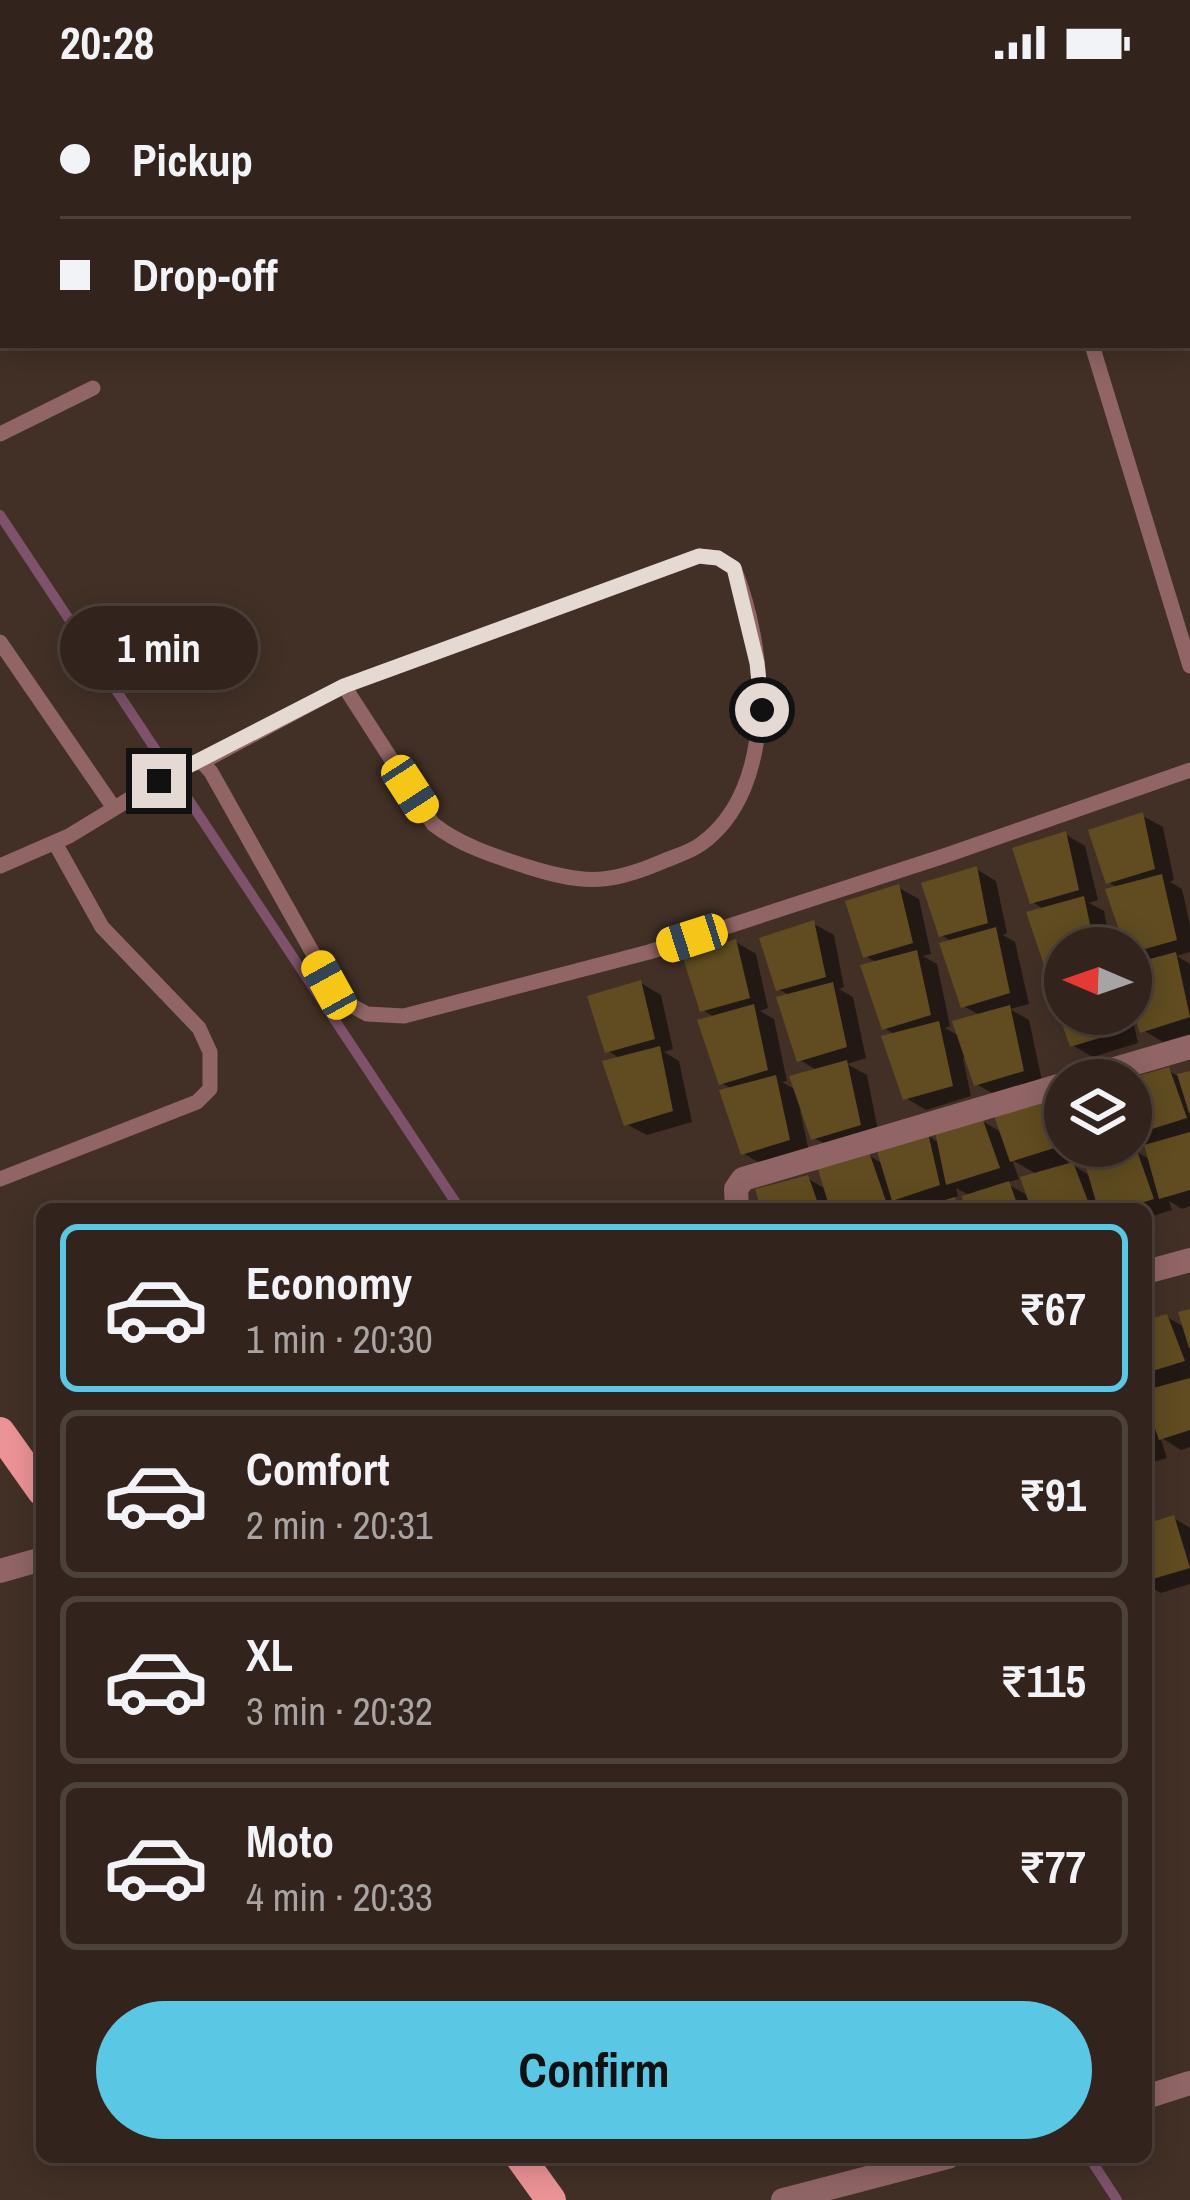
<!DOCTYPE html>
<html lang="en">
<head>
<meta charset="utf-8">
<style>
  :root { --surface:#32241c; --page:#3a2c25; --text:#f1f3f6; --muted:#a8a4a3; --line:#4d413b; --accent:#5ac8e5 }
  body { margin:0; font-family:"Archivo Narrow",sans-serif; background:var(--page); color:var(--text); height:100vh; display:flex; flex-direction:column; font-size:45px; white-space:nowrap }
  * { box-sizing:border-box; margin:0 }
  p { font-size:39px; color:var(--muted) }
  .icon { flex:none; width:66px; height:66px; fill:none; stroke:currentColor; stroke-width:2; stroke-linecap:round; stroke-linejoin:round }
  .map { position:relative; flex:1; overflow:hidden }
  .panel { position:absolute; left:36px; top:1119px; width:1116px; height:960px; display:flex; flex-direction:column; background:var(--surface); border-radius:18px; box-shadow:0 6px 30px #0003,0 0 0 3px var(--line) }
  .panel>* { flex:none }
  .banner { position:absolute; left:0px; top:0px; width:1191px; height:264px; box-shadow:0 6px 30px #0003,0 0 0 3px var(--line); display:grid; align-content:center; height:264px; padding:0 60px; background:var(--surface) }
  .needle { width:78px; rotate:272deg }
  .tools { position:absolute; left:1044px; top:843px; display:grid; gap:24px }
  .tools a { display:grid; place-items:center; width:108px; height:108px; border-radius:50%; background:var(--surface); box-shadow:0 6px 30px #0003,0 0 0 3px var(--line); font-size:60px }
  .end { position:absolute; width:54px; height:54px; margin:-27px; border:15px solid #e5d9d3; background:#111; box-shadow:0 0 0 6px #111 }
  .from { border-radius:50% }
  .bubble { position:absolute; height:84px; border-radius:42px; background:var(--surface); box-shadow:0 6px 30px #0003,0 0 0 3px var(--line); font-size:39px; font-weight:700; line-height:84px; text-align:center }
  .car { position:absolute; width:36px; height:72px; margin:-36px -18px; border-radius:15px; box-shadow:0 0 9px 3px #0007; background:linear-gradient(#f5c518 24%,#345 0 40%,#f5c518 0 76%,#345 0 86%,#f5c518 0) }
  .banner b { display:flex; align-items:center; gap:42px; height:114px; font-size:45px }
  .banner b+b { border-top:3px solid var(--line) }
  .banner i { width:30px; height:30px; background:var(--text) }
  ul { padding:21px 0 0; list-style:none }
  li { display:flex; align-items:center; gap:36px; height:168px; margin:0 24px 18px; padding:0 36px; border:6px solid var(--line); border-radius:18px }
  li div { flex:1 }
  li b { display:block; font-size:45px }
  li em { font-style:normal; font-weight:700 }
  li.on { border-color:var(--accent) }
  li>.icon { width:108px; height:108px; stroke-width:1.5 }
  .cta { display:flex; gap:24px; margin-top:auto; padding:24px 60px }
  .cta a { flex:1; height:138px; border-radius:72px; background:var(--accent); color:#111; font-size:48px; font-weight:700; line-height:138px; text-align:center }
  .status { display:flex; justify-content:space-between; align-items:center; height:84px; padding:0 60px; background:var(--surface); direction:ltr }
  .status svg { height:33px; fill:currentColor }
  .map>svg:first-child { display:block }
  .shadow { fill:#0007; fill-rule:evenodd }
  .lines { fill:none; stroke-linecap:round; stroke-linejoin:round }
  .stream { stroke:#7d526a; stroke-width:10 }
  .building { fill:#604c20 }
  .lane { stroke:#916566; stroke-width:15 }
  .street { stroke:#916566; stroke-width:24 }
  .primary { stroke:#ec9396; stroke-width:30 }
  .route { stroke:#e5d9d3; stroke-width:15 }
</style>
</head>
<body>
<div class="status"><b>20:28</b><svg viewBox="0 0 49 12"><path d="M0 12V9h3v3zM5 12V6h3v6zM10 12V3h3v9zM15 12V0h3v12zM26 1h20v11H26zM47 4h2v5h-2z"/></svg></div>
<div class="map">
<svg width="1190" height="2116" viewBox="0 0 1190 2116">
  <rect width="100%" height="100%" fill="#423026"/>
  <!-- shadow -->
  <path class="shadow" d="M1143,732L1163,743L1174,796L1170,798L1182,805L1190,841V868L1177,872L1190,880V950L1163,958L1143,946L1131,920V883L1148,879L1128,864L1120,805L1108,798Z
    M1065,750L1085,762L1098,816L1089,819L1104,827L1111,864H1065V930H1131V927L1138,959L1093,973L1072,961L1052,901L1063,898L1051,891L1045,826L1032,818Z
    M976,785L996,797L1007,849L1003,851L1015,858L1029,920L1010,925L1029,936L1042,997L996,1011L976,1000L968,973L963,974L971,1012L926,1026L906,1014L896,951L884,944L878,879L865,872L899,804L919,815L931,870L923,872L937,880L950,942L945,944L961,953L982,932L963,922L953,858L941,851Z
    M814,840L834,851L844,903L839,905L853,913L866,974L847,980L867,991L879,1052L834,1065L814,1054L804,1026L800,1027L809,1067L763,1081L743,1069L733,1005L721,999L716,934L703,926L736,858L756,870L768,924L760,927L774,935L787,997L782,998L798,1007L818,987L800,976L791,912L778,905Z
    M641,899L661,911L673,965L664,968L679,977L692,1038L647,1051L626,1040L621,975L608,967Z
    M1168,986L1179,993L1190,990V1122L1182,1125L1169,1117L1172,1126L1146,1134V1125H911L902,1120L904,1125H764L807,1094L827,1106L869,1071L884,1081L928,1052L941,1060L982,1037L1003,1049L1046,1017L1065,1028V1062H1131V997ZM1147,1061L1151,1076L1133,1066ZM1086,1072L1095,1077L1092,1093L1066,1077ZM1012,1076L1038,1091L1030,1113L1006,1099L1019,1095ZM956,1104L971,1112L967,1124L951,1115L958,1112Z
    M1190,1228V1363L1181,1366L1160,1353L1167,1374L1146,1380V1324L1152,1327L1146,1309L1158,1306L1146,1299V1239L1167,1233L1186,1244Z
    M1174,1434L1190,1444V1500L1161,1509L1149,1502L1151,1510L1146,1512V1443Z"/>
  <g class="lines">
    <!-- stream -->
    <path class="stream" d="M0,431L460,1125
      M1089,2073L1117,2116"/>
  </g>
  <!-- building -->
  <path class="building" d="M1143,728L1155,785L1106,800L1088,746Z
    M1066,747L1079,806L1030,820L1012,764Z
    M977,782L988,839L939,853L921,799Z
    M1162,790L1177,856L1131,869V864H1125L1105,805Z
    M899,800L913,859L863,874L845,817Z
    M1084,812L1095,864H1065V888L1048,893L1026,828Z
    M814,836L826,893L776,907L759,854Z
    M996,843L1010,909L961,924L939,859Z
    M736,855L750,914L700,928L682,871Z
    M917,866L931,931L882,946L860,881Z
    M1176,868L1190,933L1140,949L1131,921V880Z
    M1065,894V930H1115L1119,948L1070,963L1048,899Z
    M641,896L655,955L605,969L587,912Z
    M833,898L847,963L797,978L776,913Z
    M754,920L768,986L719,1001L697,936Z
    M1010,921L1024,987L974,1002L952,937Z
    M939,937L953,1002L903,1016L881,952Z
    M660,962L673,1027L624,1042L602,977Z
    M847,976L861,1041L811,1056L789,992Z
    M1169,983L1187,1034L1133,1051L1131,994Z
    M1190,987V1029H1189L1177,990Z
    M776,991L790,1056L741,1071L719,1006Z
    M1046,1014L1064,1061L1010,1078L993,1029Z
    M982,1033L1000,1084L946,1101L935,1048Z
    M1190,1048V1106L1159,1115L1144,1061Z
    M928,1049L940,1101L892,1117L876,1064Z
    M1136,1064L1154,1115L1121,1125H1098L1084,1076Z
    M869,1068L887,1120L870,1125H830L817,1082Z
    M1073,1078L1091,1125H1031L1020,1093Z
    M808,1091L820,1125H761L755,1105Z
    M1009,1097L1019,1125H964L962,1112Z
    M955,1113L957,1125H918V1124Z
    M1190,1225V1264H1189L1178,1228Z
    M1167,1230L1185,1277L1146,1289V1236Z
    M1190,1294V1346L1159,1356L1146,1319V1306Z
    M1174,1431L1190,1484L1146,1497V1440Z"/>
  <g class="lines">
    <!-- lane -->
    <path class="lane" d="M1092,261L1190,582
      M0,350L93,304
      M0,558L114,724
      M202,678L344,602L699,472L718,474L734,484C766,562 780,703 701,760C689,769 672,773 659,779C605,802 579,799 525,782C491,771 460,761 433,740L344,602
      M0,782L69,752L187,680L202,678L211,688L338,914L367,930L404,932L649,868L944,772L1190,686
      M0,1095L197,1018L210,1005V968L199,944L102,843L55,759"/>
    <!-- street -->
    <path class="street" d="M1077,996L1190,963
      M737,1125L736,1105L743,1095L1065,1000
      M1146,1188L1190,1176
      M0,1487L42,1475
      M1146,2013L1190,1999
      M783,2116L948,2073"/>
    <!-- primary -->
    <path class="primary" d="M0,1348L42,1407
      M520,2073L551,2116"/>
  </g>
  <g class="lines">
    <!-- route -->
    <path class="route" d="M159,697L344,602L699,472L718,474L734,484L757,579L762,626"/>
  </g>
</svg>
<div class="tools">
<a><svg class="needle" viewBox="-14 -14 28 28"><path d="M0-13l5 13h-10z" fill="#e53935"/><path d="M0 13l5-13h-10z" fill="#a8a4a3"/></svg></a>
<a><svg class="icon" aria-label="layers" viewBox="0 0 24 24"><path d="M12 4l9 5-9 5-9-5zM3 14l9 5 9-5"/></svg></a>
</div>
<i class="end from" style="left:762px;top:626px"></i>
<i class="end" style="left:159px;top:697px"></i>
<div class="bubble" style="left:60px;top:522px;width:198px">1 min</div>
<i class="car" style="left:410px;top:705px;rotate:147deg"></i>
<i class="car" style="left:692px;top:854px;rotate:252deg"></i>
<i class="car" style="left:329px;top:901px;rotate:331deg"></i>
<div class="banner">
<b><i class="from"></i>Pickup</b>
<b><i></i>Drop-off</b>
</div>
<section class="panel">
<ul>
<li class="on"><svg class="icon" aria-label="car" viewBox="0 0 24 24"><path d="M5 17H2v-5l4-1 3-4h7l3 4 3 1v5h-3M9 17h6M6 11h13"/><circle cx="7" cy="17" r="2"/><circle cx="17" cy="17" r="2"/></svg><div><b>Economy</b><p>1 min · 20:30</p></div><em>₹67</em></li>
<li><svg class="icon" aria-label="car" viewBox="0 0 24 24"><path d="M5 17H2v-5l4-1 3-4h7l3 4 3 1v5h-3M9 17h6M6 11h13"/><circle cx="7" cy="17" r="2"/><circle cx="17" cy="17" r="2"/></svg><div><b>Comfort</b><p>2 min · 20:31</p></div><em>₹91</em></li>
<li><svg class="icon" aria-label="car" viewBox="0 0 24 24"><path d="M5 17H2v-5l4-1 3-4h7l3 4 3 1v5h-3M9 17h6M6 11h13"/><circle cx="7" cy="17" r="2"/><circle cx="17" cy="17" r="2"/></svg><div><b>XL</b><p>3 min · 20:32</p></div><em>₹115</em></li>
<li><svg class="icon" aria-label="car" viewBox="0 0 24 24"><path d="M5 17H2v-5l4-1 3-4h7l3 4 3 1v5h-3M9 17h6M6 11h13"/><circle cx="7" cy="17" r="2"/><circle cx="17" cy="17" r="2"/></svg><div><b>Moto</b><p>4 min · 20:33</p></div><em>₹77</em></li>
</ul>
<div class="cta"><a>Confirm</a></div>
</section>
</div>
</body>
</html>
